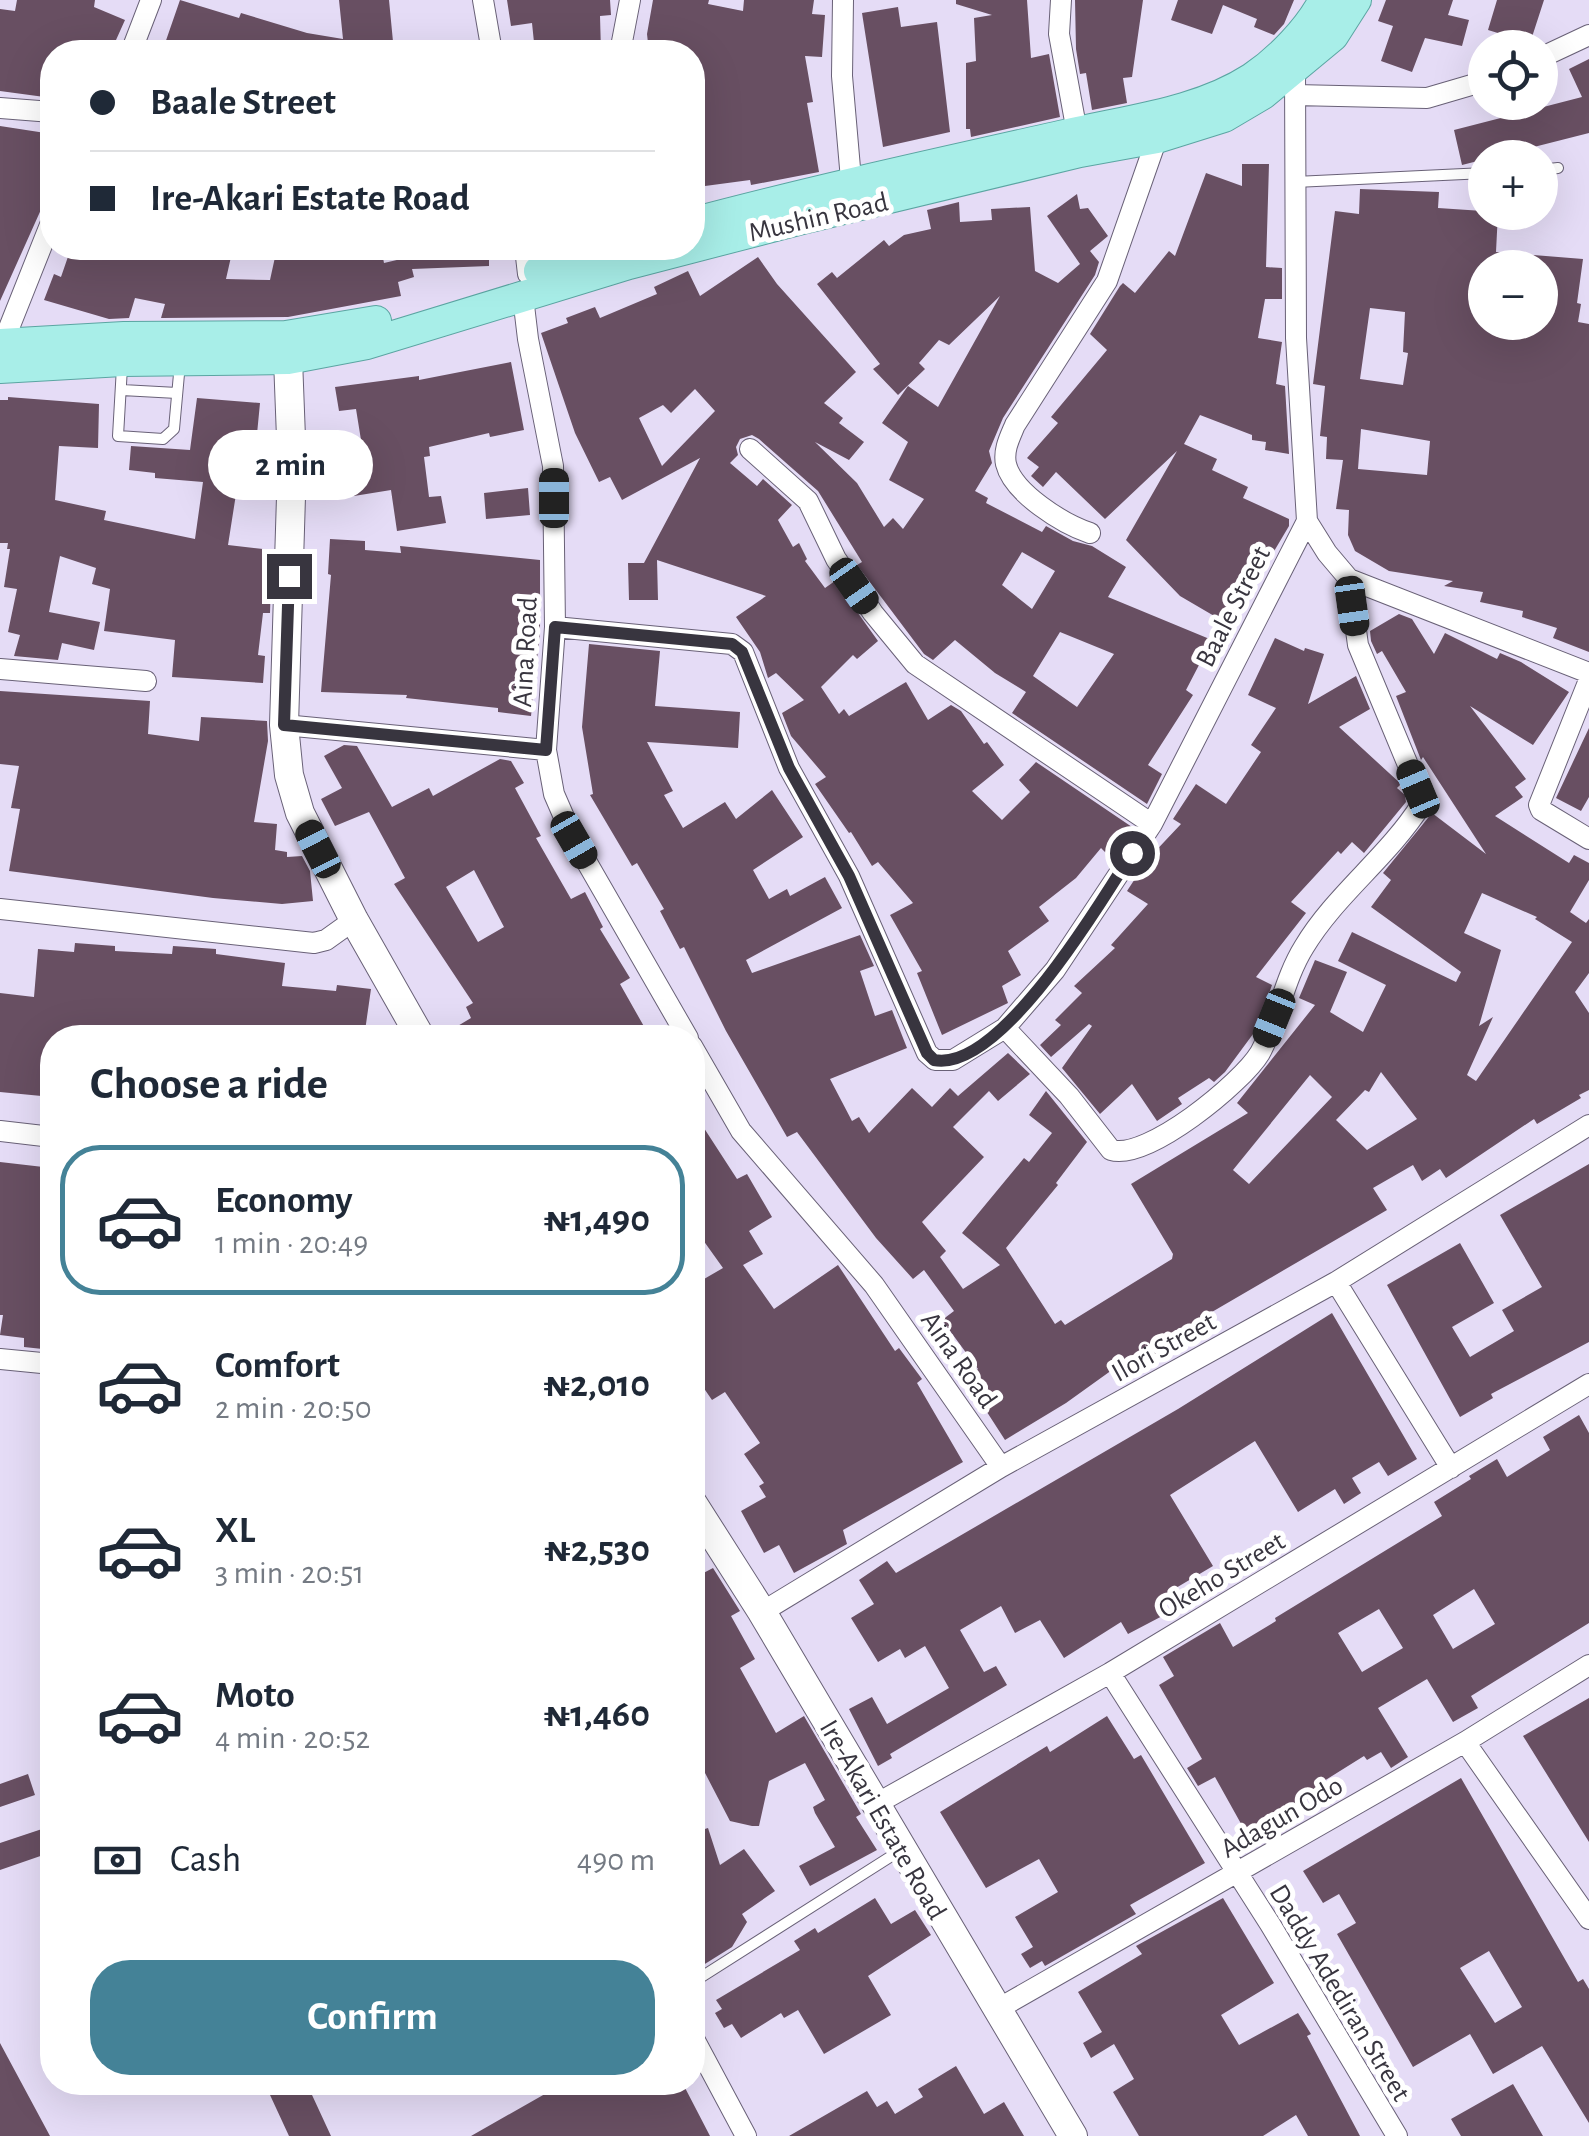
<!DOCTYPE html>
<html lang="en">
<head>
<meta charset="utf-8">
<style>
  :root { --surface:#fff; --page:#f2f2f3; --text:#1f2937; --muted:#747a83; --line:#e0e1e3; --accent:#448297 }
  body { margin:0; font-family:"Alegreya Sans",sans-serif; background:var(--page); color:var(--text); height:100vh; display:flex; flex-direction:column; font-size:38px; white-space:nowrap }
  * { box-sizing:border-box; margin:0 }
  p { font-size:32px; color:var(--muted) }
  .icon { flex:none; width:55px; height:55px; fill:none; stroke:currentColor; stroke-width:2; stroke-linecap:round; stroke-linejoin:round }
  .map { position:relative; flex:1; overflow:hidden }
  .side { position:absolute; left:40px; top:1025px; width:665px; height:1070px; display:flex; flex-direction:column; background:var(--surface); border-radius:40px; box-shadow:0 10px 40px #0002 }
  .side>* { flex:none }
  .top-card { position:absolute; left:40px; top:40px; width:665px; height:220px; border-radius:40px; box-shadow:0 10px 40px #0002; display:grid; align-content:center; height:220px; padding:0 50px; background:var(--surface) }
  .tools { position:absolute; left:1468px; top:30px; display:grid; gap:20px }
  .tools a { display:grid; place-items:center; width:90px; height:90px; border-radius:50%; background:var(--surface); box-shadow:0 10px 40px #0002; font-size:50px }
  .end { position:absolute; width:45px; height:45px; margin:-22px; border:12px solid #38353f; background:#fff; box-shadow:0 0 0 5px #fff }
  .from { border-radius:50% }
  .bubble { position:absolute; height:70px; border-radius:35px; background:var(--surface); box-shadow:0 10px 40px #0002; font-size:32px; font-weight:600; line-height:70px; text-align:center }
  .car { position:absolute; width:30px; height:60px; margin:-30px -15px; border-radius:12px; box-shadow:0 0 8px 2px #0007; background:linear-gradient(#222 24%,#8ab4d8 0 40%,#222 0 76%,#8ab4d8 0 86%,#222 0) }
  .top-card b { display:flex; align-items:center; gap:35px; height:95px; font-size:38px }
  .top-card b+b { border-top:2px solid var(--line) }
  .top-card i { width:25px; height:25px; background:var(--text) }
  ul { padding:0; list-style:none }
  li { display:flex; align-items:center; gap:30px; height:150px; margin:0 20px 15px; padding:0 30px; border:5px solid transparent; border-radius:40px }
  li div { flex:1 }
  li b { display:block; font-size:38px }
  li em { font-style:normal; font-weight:600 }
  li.on { border-color:var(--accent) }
  li>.icon { width:90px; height:90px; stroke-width:1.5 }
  h2 { padding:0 50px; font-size:45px; line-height:120px }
  .pay { display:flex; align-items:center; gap:25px; height:110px; padding:0 50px; font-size:38px }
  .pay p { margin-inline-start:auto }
  .cta { display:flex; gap:20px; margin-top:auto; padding:20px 50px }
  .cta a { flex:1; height:115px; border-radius:40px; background:var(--accent); color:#fff; font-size:40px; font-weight:600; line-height:115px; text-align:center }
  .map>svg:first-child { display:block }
  .building { fill:#684f62; fill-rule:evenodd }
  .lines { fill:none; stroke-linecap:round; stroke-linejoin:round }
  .lane-casing { stroke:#696177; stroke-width:12 }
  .street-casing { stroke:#696177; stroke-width:22 }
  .secondary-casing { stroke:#696177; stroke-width:30 }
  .primary-casing { stroke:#5ba5a2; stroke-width:32 }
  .lane { stroke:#fff; stroke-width:10 }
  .street { stroke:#fff; stroke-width:20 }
  .secondary { stroke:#fff; stroke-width:28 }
  .primary { stroke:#a8eee8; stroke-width:30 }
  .route { stroke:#38353f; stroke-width:12 }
  .labels { text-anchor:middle; stroke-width:10; stroke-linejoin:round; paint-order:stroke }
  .street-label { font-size:28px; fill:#38353f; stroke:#fff }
</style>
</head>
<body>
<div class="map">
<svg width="1589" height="2136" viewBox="0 0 1589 2136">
  <rect width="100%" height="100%" fill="#e5dcf6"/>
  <!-- building -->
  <path class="building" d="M17,0H95L94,7L125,20L116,40L120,42L117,52H52V98L0,91V9L15,11Z
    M180,0L239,18L241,13L307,33L343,39L339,0H389L394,52H162Z
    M507,0H610L611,15L600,16L601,52H535L532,23L511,26Z
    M653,0H709L708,4L743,11L744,0H814L812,14L825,15L822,57L805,56L813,102L807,103L819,172L751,185L750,180L705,186L692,83V52H649L647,34Z
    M956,0H1027L1031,58L1049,54L1060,117L971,137L970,129H966V63L976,61L974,18L992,15L956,4Z
    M1075,0H1143L1132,77L1123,78L1127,103L1092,110L1086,73L1080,74L1076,49Z
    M1178,0H1294L1284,24L1274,35L1254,27L1257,19L1223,5L1212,34L1171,20Z
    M1386,0H1453L1448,15L1469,20L1462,46L1425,38L1412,72L1381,61L1393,26L1378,21Z
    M1497,0H1544L1532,37L1513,32L1511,37L1488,30Z
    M898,7L901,27L937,22L950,132L883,147L862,13Z
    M1589,59V133L1462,165L1454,130L1582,97L1569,69Z
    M0,126L52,134V185L0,301Z
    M1242,164H1269L1266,267L1282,268V299H1265L1258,338L1282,342L1276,384L1285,386L1289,454L1265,450L1266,442L1252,440V435L1200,415L1184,444L1217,459L1212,470L1248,487L1243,498L1289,519V526L1236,615L1227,609L1221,620L1180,596L1126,540L1177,451L1105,519L1056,472L1043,487L1031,476L1039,467L1027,458L1058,423L1051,417L1107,350L1090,334L1120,286L1123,283L1135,293L1169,251L1175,256L1206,173L1242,186Z
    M1360,189L1439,192L1438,208L1498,212L1496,252L1583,259L1577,303L1581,304L1578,322L1589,324V652L1553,638L1557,628L1522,617L1523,611L1480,602L1483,592L1444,586L1453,581L1389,571L1355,551L1348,535L1349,510L1336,509L1343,460L1326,459L1327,437L1320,436L1325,386L1313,384L1335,211L1359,214ZM1485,268H1540V289L1549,290L1543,322H1485ZM1370,308L1405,312L1403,352L1408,353L1403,385L1360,379ZM1361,429L1430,441L1427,475L1358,469Z
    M1077,194L1080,209L1088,208L1108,236L1090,251L1099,262L1095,275L1003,418L989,451L992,463L975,491L988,498L986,503L1042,532L1046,526L1073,541L1092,546L1126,567L1108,597L1212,640L1186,690L1193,695L1148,765L1162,774L1147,804L1012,713L1026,692L995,673L955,640L933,660L924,654L857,565L862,562L818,491L759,439L752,435L740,439L736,447L738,455L730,463L757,486L763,479L792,505L778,520L793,547L799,543L807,559L805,561L825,588L835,581L878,641L857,659L853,655L821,687L839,714L844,709L849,716L906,682L928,720L951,705L961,711L984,744L987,742L1004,765L972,791L1002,820L1030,792L1019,780L1036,762L1132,827L1108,855L1101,848L1076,878L1039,907L1049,921L1008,951L1021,975L1002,986L1008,1003L942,1035L917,973L922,971L890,915L913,903L878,862L872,866L851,832L849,833L815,784L826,777L791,736L782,713L804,700L776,673L768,678L760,652L736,617L766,596L657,560L658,600H629L628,563H644L700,458L622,500L610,477L599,482L575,433L541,333L568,323L566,318L595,307L600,318L657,294L654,287L688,271L700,296L758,257L777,284L856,372L824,403L843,418L839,423L864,442L849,460L815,442L857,483L884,527L893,518L903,529L924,499L889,480L908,442L882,423L908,386L938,407L1000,296L949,345L939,340L919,363L925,369L898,395L873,369L880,364L817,284L832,272L837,278L884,240L889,246L904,235L931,229L927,210L959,202L960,222L992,220L991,209L1030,207L1035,271L1058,283L1080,264L1047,216ZM695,389L715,411L662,466L639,418L663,405L671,413ZM1022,552L1055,571L1032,609L1002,585ZM1060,632L1114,654L1077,707L1033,676Z
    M71,248H233L226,279L270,280L277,248H300L297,258L336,248H381L384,263L418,255L417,248H489V266L412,269L414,277L398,282L401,296L288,317L161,318L165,304L135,298L129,318L109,319L44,300L54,274L61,277Z
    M511,362L524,430L490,437L489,433L429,447L430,456L424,457L429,497L441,496L446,523L397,531L391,490L354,496L350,468L342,469L338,444L361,440L356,409L339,411L335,387L419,376V380Z
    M8,397L99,404L98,448L59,446L55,500L106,511L104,520L195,539L203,482L155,478V473L129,470L131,446L190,450L197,398L260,403L257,434L251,433L246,476L239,475L228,545L272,550L270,613H263L258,655L265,656L263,683L172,677L175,640L104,631L110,589L92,584L96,568L60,556L49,612L100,622L94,650L62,643L58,660L14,656L20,635L8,632L17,589L4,587L10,549H7L8,543H0V400H8Z
    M528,488L530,515L486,519L484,493Z
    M330,539L365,541V550L401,553L400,546L540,560V632L531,716L498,712V708L406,698L407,695L321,692L331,575L328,574Z
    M1399,614L1412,619L1434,654L1445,633L1497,659L1500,653L1521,662L1569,692L1533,745L1470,706L1526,779L1515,787L1523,797L1495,816L1569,863L1574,855L1589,863V880L1570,912L1586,923L1589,919V973L1575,992L1589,1013V1090L1579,1095L1581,1098L1537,1124L1534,1119L1446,1178L1440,1169L1422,1181L1413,1165L1373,1188L1387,1210L1193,1323L1197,1330L1116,1377L1112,1370L1066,1403L1005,1440L965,1378L978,1369L942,1320L954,1311L924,1270L913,1279L876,1238L797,1132L787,1137L726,1031L684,947L680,949L660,911L664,909L637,863L632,866L590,795L593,794L582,727L589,644L660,651L655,706L740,712L738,748L647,742L673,791L664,795L683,828L725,802L736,819L772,790L803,837L753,870L769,899L787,889L790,896L825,877L842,908L746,960L752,973L860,935L874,966L860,971L875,1016L892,1010L907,1048L830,1079L852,1121L859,1117L869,1133L912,1088L932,1107L950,1088L958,1096L1008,1053L1030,1074L998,1101L989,1091L953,1127L984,1157L922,1222L946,1251L940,1257L963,1289L1000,1265L962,1233L1024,1158L1029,1162L1052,1133L1029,1115L1046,1091L1087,1142L1056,1183L1058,1185L1006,1248L1055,1324L1061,1320L1065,1325L1172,1259L1173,1254L1131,1184L1248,1113L1237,1103L1315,1005L1299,998L1315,960L1347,972L1330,1012L1363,1032L1386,985L1338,961L1352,932L1456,982L1461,972L1371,907L1391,880L1383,873L1432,813L1486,854L1423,757L1421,760L1396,696L1406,692L1382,651L1377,654L1371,641L1370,631ZM1482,893L1537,917L1535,919L1572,942L1476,1081L1467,1075L1493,1017L1479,1026L1501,950L1464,933ZM1381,1072L1417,1119L1367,1150L1336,1120L1365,1090L1369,1092ZM1310,1075L1332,1097L1249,1184L1233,1170Z
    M1275,638L1304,651L1305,648L1324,654L1308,704L1356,676L1370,709L1339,727L1401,784L1397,788L1405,795L1406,802L1364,853L1352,842L1341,854L1338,851L1291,902L1306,913L1256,977L1272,985L1256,1030L1225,1072L1214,1082L1209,1078L1178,1098L1182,1104L1157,1121L1132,1084L1100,1114L1062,1068L1092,1026L1089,1024L1051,1057L1040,1045L1061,1025L1055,1020L1082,993L1074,986L1115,948L1111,945L1148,904L1127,891L1148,859L1181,824L1173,819L1196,784L1226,804L1261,752L1251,745L1276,708L1248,695Z
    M0,691L150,701L148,734L199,741L201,717L267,721L268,741L254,822L277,824L275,850L287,852V857L302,856L310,871L313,901L282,904L213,898L9,871L20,809L11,808L19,766L0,764Z
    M1589,728V797L1581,811L1556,798Z
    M344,745L357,746L392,807L429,788L433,796L500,759L511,761L524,783L515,788L541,836L536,838L571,899L585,892L603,927L600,929L630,978L620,984L646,1030L633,1038H462L456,1027L471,1018L466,1007L473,1003L394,884L405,878L369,812L335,826L321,799L342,788L324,756ZM474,870L504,927L478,942L446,887Z
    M75,943L115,946V951L172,954L173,946L216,949V954L285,963L282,986L336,991L337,985L371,989L364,1038H302L211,1029V1036L163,1033L162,1038H52V1097L0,1092V993L34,997L38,949L74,952Z
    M702,1125L737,1179L747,1174L772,1217L749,1231L763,1254L743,1265L774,1309L838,1265L895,1351L899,1348L922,1379L917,1383L963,1462L843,1530L847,1544L794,1573L779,1545L764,1553L741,1511L766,1497L759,1486L764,1483L744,1454L760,1443L725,1392L712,1400L692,1371V1286L723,1268L703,1240L692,1245V1132Z
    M0,1162L52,1168V1350L24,1347V1338L0,1335L3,1315H0Z
    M1589,1164V1342L1491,1394L1493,1398L1460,1417L1387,1285L1460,1243L1494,1303L1452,1327L1470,1357L1514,1331L1502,1310L1542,1287L1500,1215Z
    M1332,1313L1417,1459L1388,1476L1379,1462L1352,1478L1361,1493L1344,1504L1335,1489L1298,1512L1255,1441L1170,1495L1213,1566L1159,1598L1168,1613L1128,1634L1121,1622L1064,1658L1040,1620L1015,1633L1001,1606L960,1630L984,1672L996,1666L1007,1685L890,1754L892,1758L878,1766L849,1709L872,1697L887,1724L949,1688L925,1646L905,1658L900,1649L878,1662L851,1618L874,1604L859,1580L887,1561L896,1573L1178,1409Z
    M1579,1415L1589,1433V1623L1471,1696L1478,1708L1453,1722L1427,1679L1378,1708L1408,1757L1391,1768L1381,1752L1367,1760L1364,1756L1316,1786L1320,1792L1280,1816L1287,1828L1254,1847L1215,1777L1198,1786L1187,1768L1202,1759L1159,1685L1174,1676L1163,1657L1220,1623L1233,1647L1276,1621L1275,1618L1442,1516L1434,1502L1471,1479L1469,1476L1497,1459L1507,1477L1550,1450L1543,1437ZM1474,1589L1495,1624L1453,1649L1433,1615ZM1379,1609L1403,1648L1362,1672L1338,1633Z
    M713,1568L740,1611L731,1616L755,1659L740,1668L776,1733L804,1716L861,1814L856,1817L877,1850L810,1886L799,1866L835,1847L815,1813L813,1807L825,1800L805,1763L769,1781L759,1826H752L730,1821L692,1748V1579Z
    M1589,1698V1842L1523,1736Z
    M1107,1716L1134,1759L1141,1755L1205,1863L1130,1905L1136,1914L1045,1966L1042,1961L1030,1968L1021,1954L1033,1947L1015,1917L1058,1892L1039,1859L986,1888L940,1812L1047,1746L1050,1752Z
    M28,1774L35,1795L0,1807V1784Z
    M1461,1778L1578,1982L1583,1979L1589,1989V2123L1542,2046L1493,2074L1470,2034L1413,2067L1337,1934L1356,1923L1339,1894L1323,1903L1303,1871ZM1489,1951L1522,2007L1495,2023L1460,1968Z
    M45,1828L52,1852L0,1870V1843Z
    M708,1828L720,1865L744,1849L775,1891L742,1914L747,1922L732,1947L692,1972V1833Z
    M875,1898L891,1924L915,1910L931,1935L868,1976L891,2015L824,2054L798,2010L784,2018L781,2013L741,2038L732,2024L724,2028L715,2013L722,2009L716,2000L800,1950L794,1941L815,1928L818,1933Z
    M1223,1898L1274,1983L1221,2015L1239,2045L1298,2013L1311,2034L1307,2036L1360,2136H1308L1296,2115L1263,2136H1139L1113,2092L1134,2079L1114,2044L1091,2058L1083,2043L1102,2032L1078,1992L1142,1954L1136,1946Z
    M0,2043L50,2136H0Z
    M956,2066L984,2114L1004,2102L1024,2136H789L867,2091L877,2107L887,2101L895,2114L923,2097L918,2089Z
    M264,2082H306L331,2136H289Z
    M566,2082H682L710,2136H471Z
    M1513,2084L1543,2136H1461L1451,2119Z"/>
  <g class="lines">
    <!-- lane casing -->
    <g class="lane-casing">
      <path id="lane" d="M1540,170L1558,168
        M1295,182L1485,173
        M122,367L118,436L163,439L174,429L180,363
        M122,390L177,393
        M695,1981L901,1850"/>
    </g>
    <!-- street casing -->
    <g class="street-casing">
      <path id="street" d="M483,0L492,52
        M843,0L842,76L852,191
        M1061,0L1059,34L1077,132
        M131,52L151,0
        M620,52L630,0
        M1540,58L1589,35
        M1295,95L1427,98L1485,81
        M0,108L52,112
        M525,248L528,274
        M523,297L528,339L553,466L555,627L546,750L554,794L574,840L688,1038
        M3,343L52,220
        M750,449L808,501L836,559L873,613L915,664L1152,824
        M1307,521L1327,553L1349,579L1589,673
        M1090,533C1063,524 1013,493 1006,464C1003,450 1010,437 1015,425L1107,281L1157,138
        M555,627L732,644L743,652L789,768L849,876L927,1053L935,1060H953L1005,1028L1055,970L1152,824L1307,521L1296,338L1295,69
        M0,669L146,681
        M1589,680L1539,805L1541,810L1589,839
        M284,725L546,750
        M0,909L314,943L326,940L354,920
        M1005,1028L1069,1096L1111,1150C1147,1161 1242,1083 1260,1053C1278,1020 1284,979 1304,947C1335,895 1388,857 1421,805L1418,789L1358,645L1349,579
        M692,1046L741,1131L874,1285L1001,1467
        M0,1131L52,1137
        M1336,1282L1451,1468
        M0,1359L52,1364
        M762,1612L1001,1467L1336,1282L1589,1125
        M1110,1673L1270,1924L1397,2136
        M1465,1742L1589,1919
        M876,1804L1110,1673L1589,1384
        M996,2010L1465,1742L1589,1665
        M692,2035L746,2136"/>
    </g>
    <!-- secondary casing -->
    <g class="secondary-casing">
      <path id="secondary" d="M288,359L292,464L284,725L289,775L300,813L354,920L421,1038
        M692,1502L762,1612L1073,2136"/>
    </g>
    <!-- primary casing -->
    <g class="primary-casing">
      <path id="primary" d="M692,223C820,189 949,161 1078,132C1136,119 1201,111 1252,78C1280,59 1309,29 1324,0
        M539,271L607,248
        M0,344L124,337L286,336L376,321
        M0,368L122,361L288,359L367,344L629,264L802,219L1080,152L1157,138L1224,117L1263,94L1333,36L1356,0"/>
    </g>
    <!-- lane -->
    <use href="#lane" class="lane"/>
    <!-- street -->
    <use href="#street" class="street"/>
    <!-- secondary -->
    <use href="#secondary" class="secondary"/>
    <!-- primary -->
    <use href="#primary" class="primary"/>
  </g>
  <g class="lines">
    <!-- route -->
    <path class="route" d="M289,576L284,725L546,750L555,627L732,644L742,652L789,768L849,876L927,1053L934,1060C1000,1073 1101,902 1132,853"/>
  </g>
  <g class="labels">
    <!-- street labels -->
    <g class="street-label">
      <text transform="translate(818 216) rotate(-13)" y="10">Mushin Road</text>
      <text transform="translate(1232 606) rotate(-63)" y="10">Baale Street</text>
      <text transform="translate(524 652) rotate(-87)" y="10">Aina Road</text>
      <text transform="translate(1163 1346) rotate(-29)" y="10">Ilori Street</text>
      <text transform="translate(960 1359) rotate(55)" y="10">Aina Road</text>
      <text transform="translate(1221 1574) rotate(-31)" y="10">Okeho Street</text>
      <text transform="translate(1281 1816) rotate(-30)" y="10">Adagun Odo</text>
      <text transform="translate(884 1819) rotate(60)" y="10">Ire-Akari Estate Road</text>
      <text transform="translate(1341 1992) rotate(59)" y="10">Daddy Adediran Street</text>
    </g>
  </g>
</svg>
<div class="tools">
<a><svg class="icon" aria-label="locate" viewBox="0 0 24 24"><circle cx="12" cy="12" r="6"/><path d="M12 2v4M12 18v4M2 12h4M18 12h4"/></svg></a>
<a>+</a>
<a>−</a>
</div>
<i class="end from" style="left:1132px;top:853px"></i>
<i class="end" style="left:289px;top:576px"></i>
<div class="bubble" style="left:208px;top:430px;width:165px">2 min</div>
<i class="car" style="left:554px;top:498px;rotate:0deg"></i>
<i class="car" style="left:854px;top:586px;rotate:145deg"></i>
<i class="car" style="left:1352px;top:606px;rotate:172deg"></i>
<i class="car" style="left:1418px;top:789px;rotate:337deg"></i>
<i class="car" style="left:574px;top:840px;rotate:150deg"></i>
<i class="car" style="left:318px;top:849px;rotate:333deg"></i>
<i class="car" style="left:1274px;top:1018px;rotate:202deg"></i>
<div class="top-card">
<b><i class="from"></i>Baale Street</b>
<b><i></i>Ire-Akari Estate Road</b>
</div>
<section class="side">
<h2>Choose a ride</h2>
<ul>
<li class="on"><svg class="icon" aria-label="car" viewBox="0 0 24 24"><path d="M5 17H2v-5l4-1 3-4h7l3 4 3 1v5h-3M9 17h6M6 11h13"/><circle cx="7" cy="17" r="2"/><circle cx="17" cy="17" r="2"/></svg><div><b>Economy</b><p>1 min · 20:49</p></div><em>₦1,490</em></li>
<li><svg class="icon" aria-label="car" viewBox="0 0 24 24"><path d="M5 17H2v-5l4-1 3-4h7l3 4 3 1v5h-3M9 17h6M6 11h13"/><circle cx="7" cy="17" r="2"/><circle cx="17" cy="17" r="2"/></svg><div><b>Comfort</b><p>2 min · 20:50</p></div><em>₦2,010</em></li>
<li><svg class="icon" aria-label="car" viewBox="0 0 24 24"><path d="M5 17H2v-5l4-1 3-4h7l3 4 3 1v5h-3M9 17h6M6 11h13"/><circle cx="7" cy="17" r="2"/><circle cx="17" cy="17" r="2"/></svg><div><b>XL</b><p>3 min · 20:51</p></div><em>₦2,530</em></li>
<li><svg class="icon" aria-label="car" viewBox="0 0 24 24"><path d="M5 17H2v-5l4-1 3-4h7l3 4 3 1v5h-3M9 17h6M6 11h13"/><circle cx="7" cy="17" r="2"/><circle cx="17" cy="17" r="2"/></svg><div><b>Moto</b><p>4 min · 20:52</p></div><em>₦1,460</em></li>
</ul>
<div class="pay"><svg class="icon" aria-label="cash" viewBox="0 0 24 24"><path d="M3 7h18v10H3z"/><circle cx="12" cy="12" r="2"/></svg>Cash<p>490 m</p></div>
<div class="cta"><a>Confirm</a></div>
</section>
</div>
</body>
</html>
